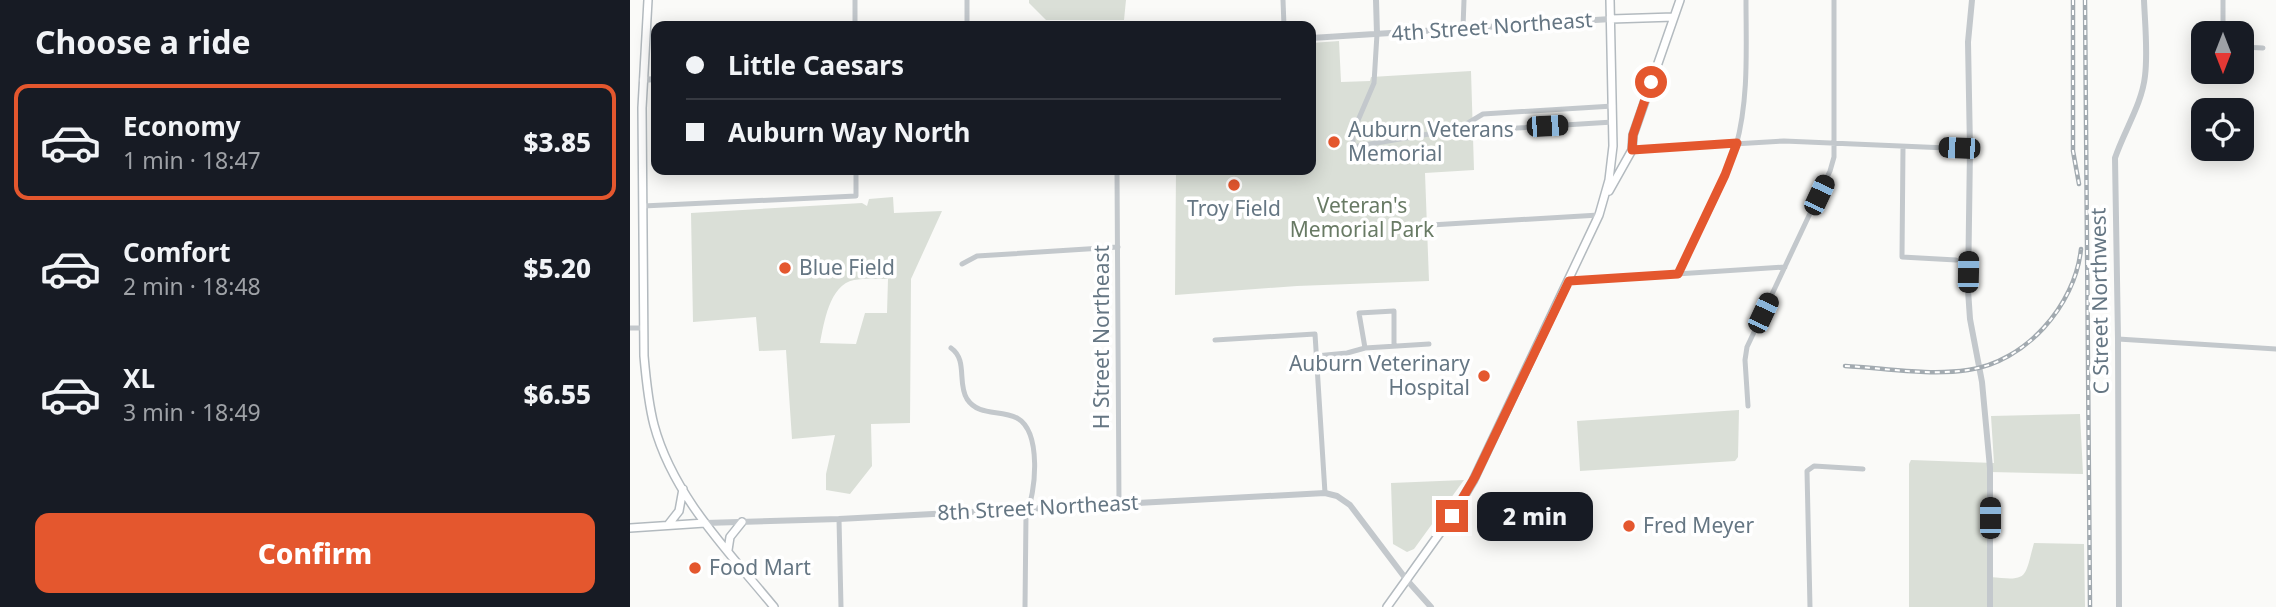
<!DOCTYPE html>
<html lang="en">
<head>
<meta charset="utf-8">
<style>
  :root { --surface:#171b24; --page:#242831; --text:#f1f3f6; --muted:#9ea1a6; --line:#363941; --accent:#e4572e }
  body { margin:0; font-family:"Noto Sans",sans-serif; background:var(--page); color:var(--text); height:100vh; display:flex; flex-direction:column; font-size:26px; white-space:nowrap }
  * { box-sizing:border-box; margin:0 }
  p { font-size:23px; color:var(--muted) }
  .icon { flex:none; width:38px; height:38px; fill:none; stroke:currentColor; stroke-width:2; stroke-linecap:round; stroke-linejoin:round }
  .map { position:relative; flex:1; overflow:hidden }
  .details { display:flex; flex-direction:column; background:var(--surface); width:630px }
  .details>* { flex:none }
  .banner { position:absolute; left:21px; top:21px; width:665px; height:154px; border-radius:14px; box-shadow:0 4px 18px #0003; display:grid; align-content:center; height:154px; padding:0 35px; background:var(--surface) }
  .needle { width:46px; rotate:180deg }
  .controls { position:absolute; left:1561px; top:21px; display:grid; gap:14px }
  .controls a { display:grid; place-items:center; width:63px; height:63px; border-radius:14px; background:var(--surface); box-shadow:0 4px 18px #0003; font-size:35px }
  .end { position:absolute; width:32px; height:32px; margin:-16px; border:9px solid #e4572e; background:#fff; box-shadow:0 0 0 4px #fff }
  .from { border-radius:50% }
  .bubble { position:absolute; height:49px; border-radius:14px; background:var(--surface); box-shadow:0 4px 18px #0003; font-size:23px; font-weight:800; line-height:49px; text-align:center }
  .car { position:absolute; width:21px; height:42px; margin:-21px -10px; border-radius:9px; box-shadow:0 0 5px 2px #0007; background:linear-gradient(#222 24%,#8ab4d8 0 40%,#222 0 76%,#8ab4d8 0 86%,#222 0) }
  .banner b { display:flex; align-items:center; gap:24px; height:66px; font-size:26px }
  .banner b+b { border-top:2px solid var(--line) }
  .banner i { width:18px; height:18px; background:var(--text) }
  ul { padding:0; list-style:none }
  li { display:flex; align-items:center; gap:21px; height:116px; margin:0 14px 10px; padding:0 21px; border:4px solid transparent; border-radius:14px }
  li div { flex:1 }
  li b { display:block; font-size:26px }
  li em { font-style:normal; font-weight:800 }
  li.selected { border-color:var(--accent) }
  li>.icon { width:63px; height:63px; stroke-width:1.5 }
  h2 { padding:0 35px; font-size:32px; line-height:84px }
  .primary-button { display:flex; gap:14px; margin-top:auto; padding:14px 35px }
  .primary-button a { flex:1; height:80px; border-radius:14px; background:var(--accent); color:#fff; font-size:28px; font-weight:800; line-height:80px; text-align:center }
  main { display:flex; flex:1; min-height:0 }
  .map>svg:first-child { display:block }
  .green { fill:#dadfd7; fill-rule:evenodd }
  .lines { fill:none; stroke-linecap:round; stroke-linejoin:round }
  .secondary-casing { stroke:#b3babf; stroke-width:10 }
  .minor { stroke:#c3c8cc; stroke-width:5 }
  .tertiary { stroke:#c3c8cc; stroke-width:6 }
  .secondary { stroke:#fff; stroke-width:7 }
  .rail-casing { stroke:#a2aab0; stroke-width:4.5 }
  .rail { stroke:#fff; stroke-width:2; stroke-dasharray:5; stroke-linecap:butt }
  .route { stroke:#e4572e; stroke-width:9 }
  .poi-dot { fill:#e4572e; stroke:#fff; stroke-width:2.5 }
  .labels { text-anchor:middle; stroke-width:7; stroke-linejoin:round; paint-order:stroke }
  .street-label { font-size:21px; fill:#657683; stroke:#fff }
  .poi-label { font-size:21px; fill:#657683; stroke:#fff; text-anchor:start }
  .park-label { font-size:21px; fill:#687a64; stroke:#fff }
</style>
</head>
<body>
<main>
<section class="details">
<h2>Choose a ride</h2>
<ul>
<li class="selected"><svg class="icon" aria-label="car" viewBox="0 0 24 24"><path d="M5 17H2v-5l4-1 3-4h7l3 4 3 1v5h-3M9 17h6M6 11h13"/><circle cx="7" cy="17" r="2"/><circle cx="17" cy="17" r="2"/></svg><div><b>Economy</b><p>1 min · 18:47</p></div><em>$3.85</em></li>
<li><svg class="icon" aria-label="car" viewBox="0 0 24 24"><path d="M5 17H2v-5l4-1 3-4h7l3 4 3 1v5h-3M9 17h6M6 11h13"/><circle cx="7" cy="17" r="2"/><circle cx="17" cy="17" r="2"/></svg><div><b>Comfort</b><p>2 min · 18:48</p></div><em>$5.20</em></li>
<li><svg class="icon" aria-label="car" viewBox="0 0 24 24"><path d="M5 17H2v-5l4-1 3-4h7l3 4 3 1v5h-3M9 17h6M6 11h13"/><circle cx="7" cy="17" r="2"/><circle cx="17" cy="17" r="2"/></svg><div><b>XL</b><p>3 min · 18:49</p></div><em>$6.55</em></li>
</ul>
<div class="primary-button"><a>Confirm</a></div>
</section>
<div class="map">
<svg width="1646" height="607" viewBox="0 0 1646 607">
  <rect width="100%" height="100%" fill="#fafaf8"/>
  <!-- green -->
  <path class="green" d="M399,0H496L494,20H416L399,3Z
    M709,41L711,82L740,81L741,77L841,71L844,170L795,173L799,281L667,286L545,295L546,170H681V43Z
    M263,197L264,213L312,211L281,279L280,423L241,424L242,466L220,494L196,490V474L205,435L162,439L156,350L129,351L126,317L63,322L61,213L232,203L237,206L239,199ZM258,279L257,313H235L226,344L190,343C194,324 199,285 224,280C235,278 247,279 258,279Z
    M1109,410L1108,457L1105,461L950,471L947,421Z
    M1450,414L1453,474L1360,472V577C1399,581 1394,579 1404,543L1454,544L1455,607H1279V464L1281,460L1364,463L1361,416Z
    M834,480L784,549L777,552L763,544L761,483Z"/>
  <g class="lines">
    <!-- secondary casing -->
    <g class="secondary-casing">
      <path id="secondary" d="M18,0L12,108L14,356C16,379 18,402 24,425C43,496 99,552 144,607
        M981,19L1044,17
        M979,191L1002,150L1003,135L1050,0
        M38,525L49,511L53,489
        M0,528L75,523
        M98,550L100,537L112,522
        M757,607L822,516L843,481L969,215L979,180L983,146L980,0"/>
    </g>
    <!-- minor -->
    <path class="minor" d="M225,0V26
      M653,0L654,26
      M337,26V0
      M833,28L834,0
      M1593,33V0
      M747,34L744,83L723,132V147L828,129L854,130L983,122
      M1612,47L1633,48
      M828,129L853,114L983,106
      M1273,147L1272,257L1326,260
      M1002,150L1154,141L1340,149
      M487,170L489,504
      M13,206L226,196V170
      M801,225L969,215
      M332,264L347,256L488,247
      M1048,274C1068,233 1093,190 1106,146C1119,99 1116,48 1116,0
      M939,281L1155,267
      M0,328H14
      M1488,339L1646,349
      M585,340L685,334L695,493
      M321,348C338,360 327,383 337,399C349,417 370,409 387,418C412,432 406,493 396,515L395,607
      M735,348L729,313L764,311V346
      M686,356L717,353L735,348L799,344
      M1118,406L1115,360L1117,347L1200,171L1204,157V0
      M209,519L211,607
      M1180,607L1177,471L1184,466L1233,469"/>
    <!-- tertiary -->
    <path class="tertiary" d="M746,0L747,34
      M1342,0L1338,42L1340,149L1338,290L1340,319L1352,382L1360,468V607
      M681,38L981,19
      M12,80L26,79
      M75,523L209,519L695,493L707,496L720,505L776,579L801,607
      M1489,607L1488,339L1485,158C1494,131 1512,104 1515,76C1518,52 1515,25 1514,0"/>
    <!-- secondary -->
    <use href="#secondary" class="secondary"/>
    <!-- rail casing -->
    <g class="rail-casing">
      <path id="rail" d="M1443,0V151L1449,184
        M1455,0L1460,607
        M1215,366C1255,368 1298,376 1338,370C1395,362 1445,306 1451,249"/>
    </g>
    <!-- rail -->
    <use href="#rail" class="rail"/>
  </g>
  <g class="lines">
    <!-- route -->
    <path class="route" d="M822,516L845,477L939,281L1048,274L1095,175L1107,143L1002,150L1003,135L1021,82"/>
  </g>
  <!-- markers -->
  <g class="poi-dot">
    <circle cx="704" cy="142" r="7"/>
    <circle cx="604" cy="185" r="7"/>
    <circle cx="155" cy="268" r="7"/>
    <circle cx="854" cy="376" r="7"/>
    <circle cx="999" cy="526" r="7"/>
    <circle cx="65" cy="568" r="7"/>
  </g>
  <g class="labels">
    <!-- street labels -->
    <g class="street-label">
      <text transform="translate(862 27) rotate(-4)" y="7">4th Street Northeast</text>
      <text transform="translate(1470 301) rotate(-91)" y="7">C Street Northwest</text>
      <text transform="translate(472 337) rotate(-90)" y="7">H Street Northeast</text>
      <text transform="translate(408 508) rotate(-3)" y="7">8th Street Northeast</text>
    </g>
    <!-- poi labels -->
    <g class="poi-label">
      <text x="718" y="137">Auburn Veterans<tspan x="718" dy="24">Memorial</tspan></text>
      <text x="604" y="216" text-anchor="middle">Troy Field</text>
      <text x="169" y="275">Blue Field</text>
      <text x="840" y="371" text-anchor="end">Auburn Veterinary<tspan x="840" dy="24">Hospital</tspan></text>
      <text x="1013" y="533">Fred Meyer</text>
      <text x="79" y="575">Food Mart</text>
    </g>
    <!-- park labels -->
    <g class="park-label">
      <text x="732" y="213">Veteran's<tspan x="732" dy="24">Memorial Park</tspan></text>
    </g>
  </g>
</svg>
<div class="controls">
<a><svg class="needle" viewBox="-14 -14 28 28"><path d="M0-13l5 13h-10z" fill="#e53935"/><path d="M0 13l5-13h-10z" fill="#9ea1a6"/></svg></a>
<a><svg class="icon" aria-label="locate" viewBox="0 0 24 24"><circle cx="12" cy="12" r="6"/><path d="M12 2v4M12 18v4M2 12h4M18 12h4"/></svg></a>
</div>
<i class="end from" style="left:1021px;top:82px"></i>
<i class="end" style="left:822px;top:516px"></i>
<div class="bubble" style="left:847px;top:492px;width:116px">2 min</div>
<i class="car" style="left:917px;top:126px;rotate:87deg"></i>
<i class="car" style="left:1329px;top:148px;rotate:272deg"></i>
<i class="car" style="left:1189px;top:195px;rotate:25deg"></i>
<i class="car" style="left:1338px;top:272px;rotate:1deg"></i>
<i class="car" style="left:1133px;top:313px;rotate:25deg"></i>
<i class="car" style="left:1360px;top:518px;rotate:0deg"></i>
<div class="banner">
<b><i class="from"></i>Little Caesars</b>
<b><i></i>Auburn Way North</b>
</div>
</div>
</main>
</body>
</html>
